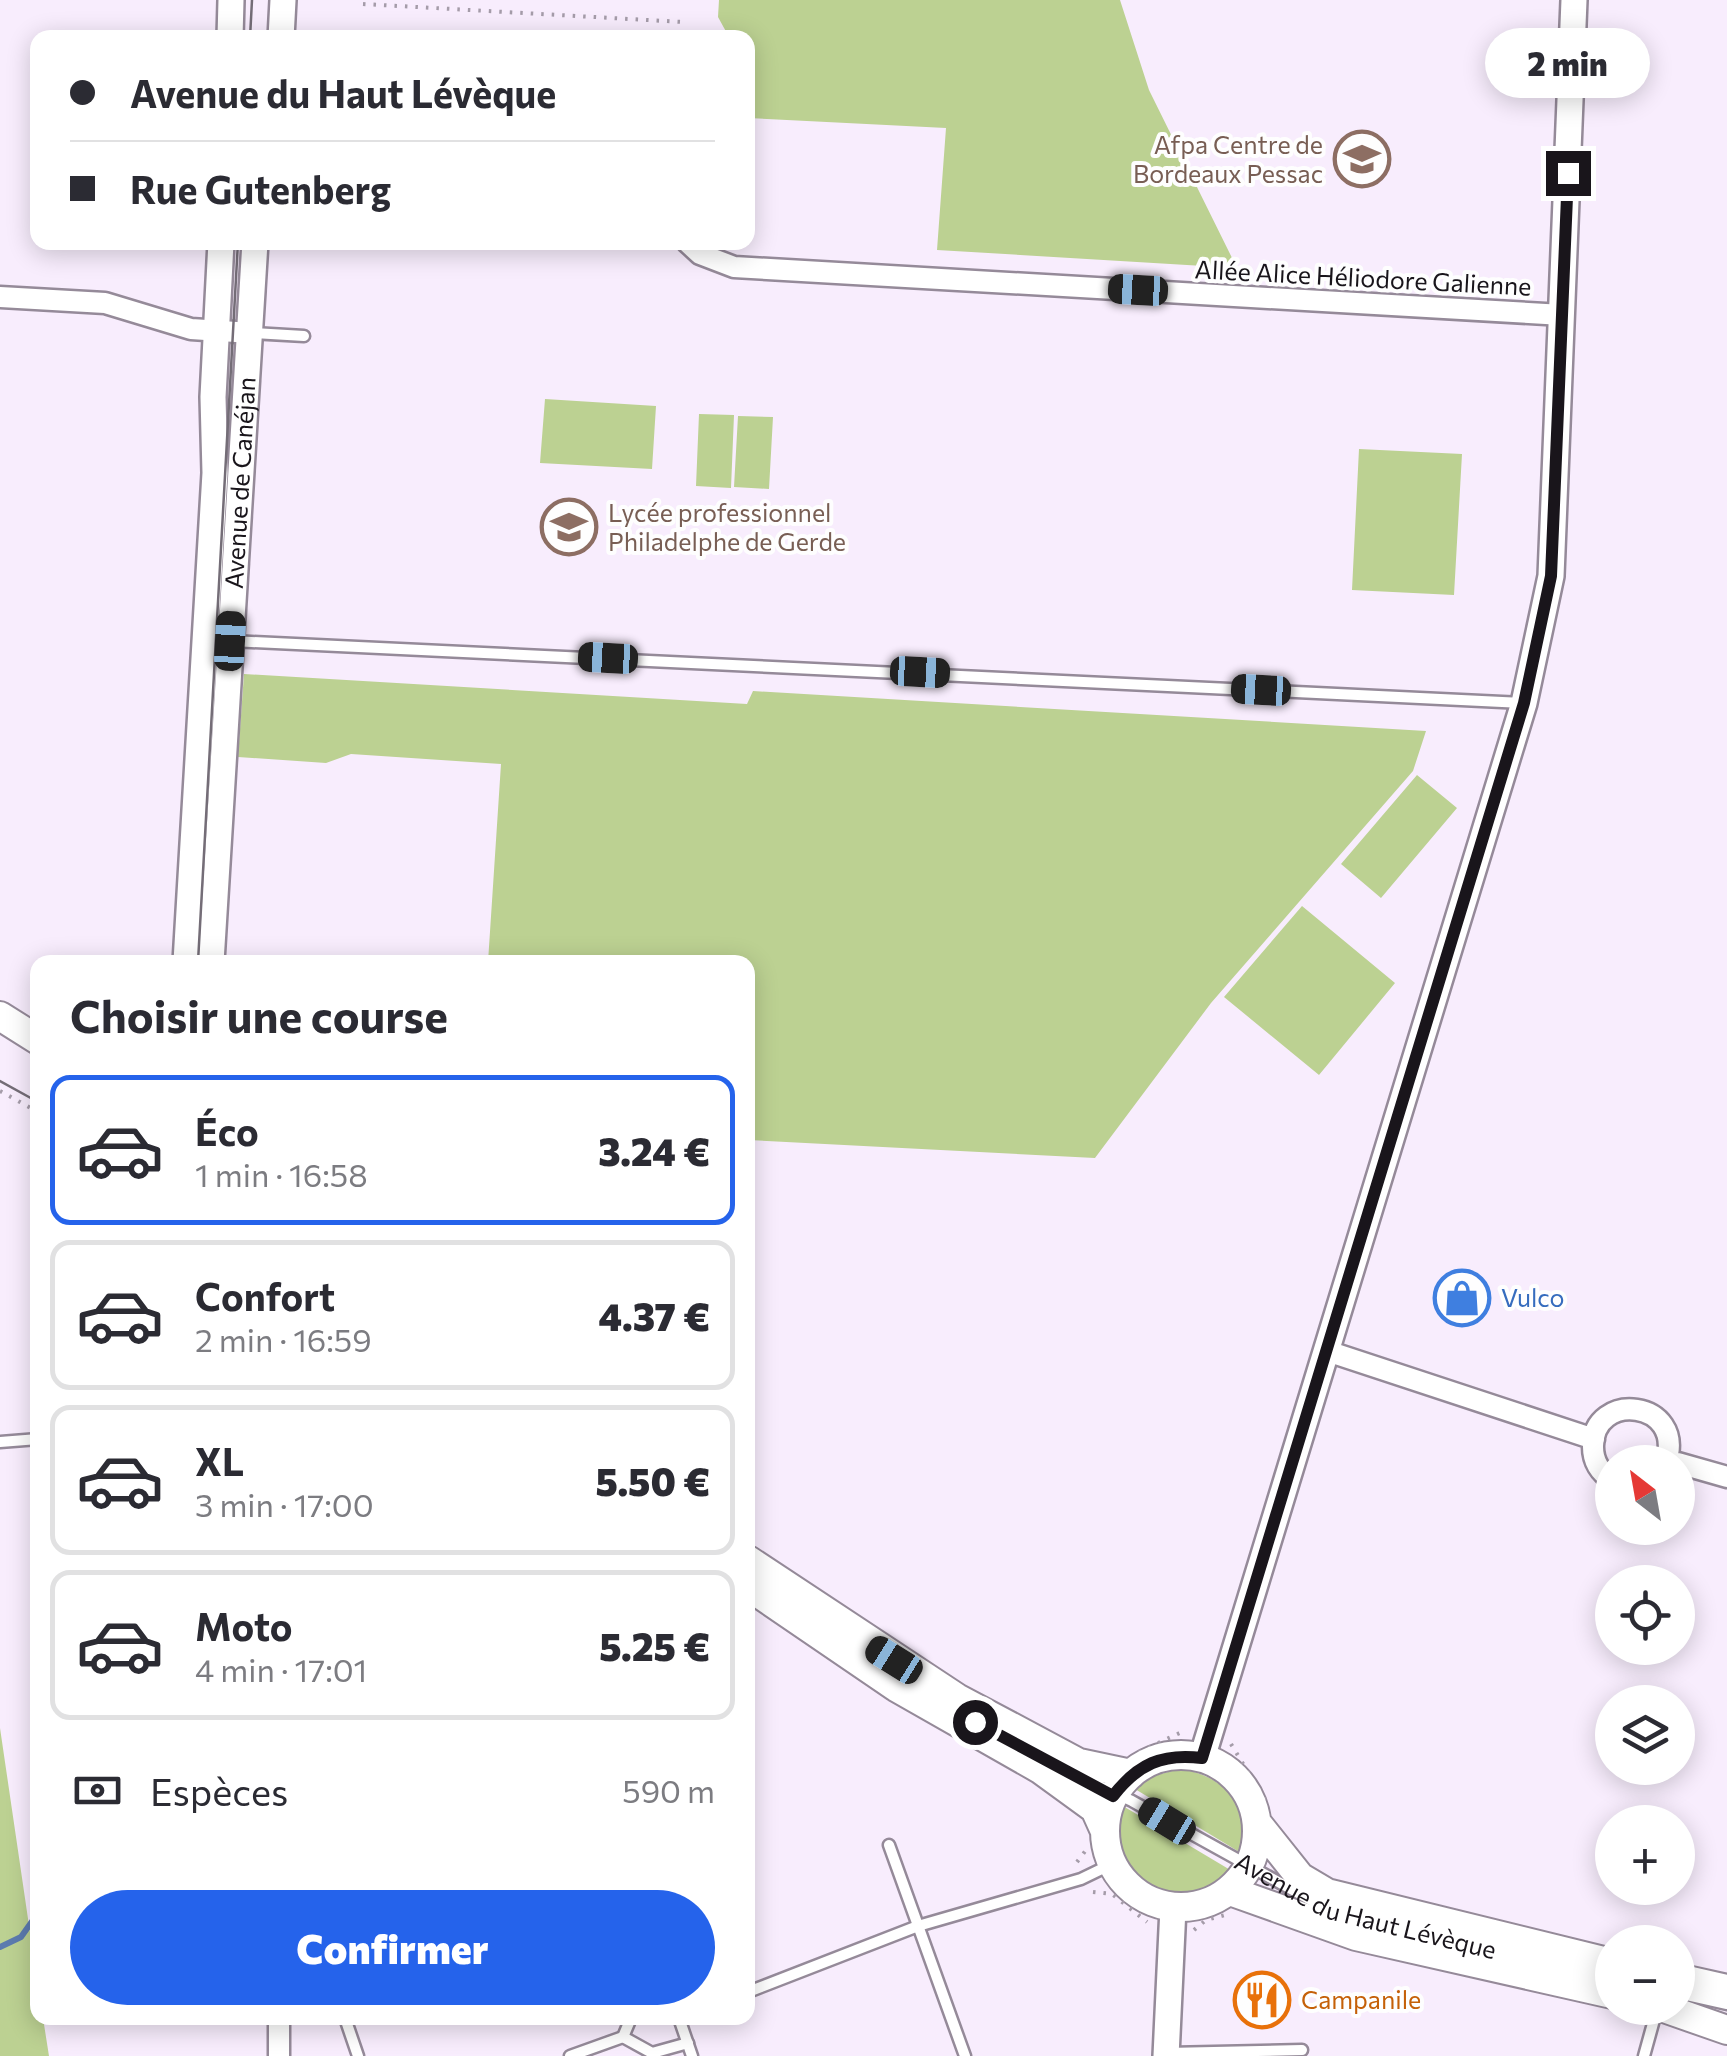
<!DOCTYPE html>
<html lang="fr">
<head>
<meta charset="utf-8">
<style>
  :root { --surface:#fff; --page:#f2f2f3; --text:#2b2b33; --muted:#7c7c81; --line:#e1e1e2; --accent:#2563eb }
  body { margin:0; font-family:Commissioner,sans-serif; background:var(--page); color:var(--text); height:100vh; display:flex; flex-direction:column; font-size:38px; white-space:nowrap }
  * { box-sizing:border-box; margin:0 }
  p { font-size:32px; color:var(--muted) }
  .icon { flex:none; width:55px; height:55px; fill:none; stroke:currentColor; stroke-width:2; stroke-linecap:round; stroke-linejoin:round }
  .map { position:relative; flex:1; overflow:hidden }
  .sheet { position:absolute; left:30px; top:955px; width:725px; height:1070px; display:flex; flex-direction:column; background:var(--surface); border-radius:20px; box-shadow:0 5px 25px #0003 }
  .sheet>* { flex:none }
  .hud { position:absolute; left:30px; top:30px; width:725px; height:220px; border-radius:20px; box-shadow:0 5px 25px #0003; display:grid; align-content:center; height:220px; padding:0 40px; background:var(--surface) }
  .needle { width:65px; rotate:329deg }
  .tools { position:absolute; left:1595px; top:1445px; display:grid; gap:20px }
  .tools a { display:grid; place-items:center; width:100px; height:100px; border-radius:50%; background:var(--surface); box-shadow:0 5px 25px #0003; font-size:50px }
  .end { position:absolute; width:45px; height:45px; margin:-22px; border:12px solid #19151b; background:#fff; box-shadow:0 0 0 5px #fff }
  .from { border-radius:50% }
  .bubble { position:absolute; height:70px; border-radius:35px; background:var(--surface); box-shadow:0 5px 25px #0003; font-size:32px; font-weight:800; line-height:70px; text-align:center }
  .car { position:absolute; width:30px; height:60px; margin:-30px -15px; border-radius:12px; box-shadow:0 0 8px 2px #0007; background:linear-gradient(#222 24%,#8ab4d8 0 40%,#222 0 76%,#8ab4d8 0 86%,#222 0) }
  .hud b { display:flex; align-items:center; gap:35px; height:95px; font-size:38px }
  .hud b+b { border-top:2px solid var(--line) }
  .hud i { width:25px; height:25px; background:var(--text) }
  ul { padding:0; list-style:none }
  li { display:flex; align-items:center; gap:30px; height:150px; margin:0 20px 15px; padding:0 20px; border:5px solid var(--line); border-radius:20px }
  li div { flex:1 }
  li b { display:block; font-size:38px }
  li em { font-style:normal; font-weight:800 }
  li.current { border-color:var(--accent) }
  li>.icon { width:90px; height:90px; stroke-width:1.5 }
  h2 { padding:0 40px; font-size:45px; line-height:120px }
  .pay { display:flex; align-items:center; gap:25px; height:110px; padding:0 40px; font-size:38px }
  .pay p { margin-inline-start:auto }
  .button { display:flex; gap:20px; margin-top:auto; padding:20px 40px }
  .button a { flex:1; height:115px; border-radius:60px; background:var(--accent); color:#fff; font-size:40px; font-weight:800; line-height:115px; text-align:center }
  .map>svg:first-child { display:block }
  .green { fill:#bcd192 }
  .lines { fill:none; stroke-linecap:round; stroke-linejoin:round }
  .stream { stroke:#5c7baf; stroke-width:6 }
  .service-casing { stroke:#958a99; stroke-width:15 }
  .minor-casing { stroke:#958a99; stroke-width:25 }
  .tertiary-casing { stroke:#958a99; stroke-width:30 }
  .secondary-casing { stroke:#958a99; stroke-width:32 }
  .path { stroke:#a59ca9; stroke-width:4; stroke-dasharray:2.5 8; stroke-linecap:butt }
  .service { stroke:#fff; stroke-width:10 }
  .minor { stroke:#fff; stroke-width:20 }
  .tertiary { stroke:#fff; stroke-width:25 }
  .secondary { stroke:#fff; stroke-width:28 }
  .tram { stroke:#746d77; stroke-width:2.5 }
  .route { stroke:#19151b; stroke-width:12 }
  .labels { text-anchor:middle; stroke-width:8; stroke-linejoin:round; paint-order:stroke }
  .education-label { font-size:25px; fill:#785e54; stroke:#fefefe; text-anchor:end }
  .street-label { font-size:25px; fill:#19151b; stroke:#fefefe }
  .shop-label { font-size:25px; fill:#366cbe; stroke:#fefefe; text-anchor:start }
  .food-label { font-size:25px; fill:#c56008; stroke:#fefefe; text-anchor:start }
</style>
</head>
<body>
<div class="map">
<svg width="1727" height="2056" viewBox="0 0 1727 2056">
  <rect width="100%" height="100%" fill="#f8edfd"/>
  <!-- green -->
  <path class="green" d="M719,0H1120L1149,90L1237,268L937,250L946,128L748,118V38L729,37L718,17Z
    M545,399L656,406L652,469L540,463Z
    M699,414L734,415L731,488L696,486Z
    M738,416L773,417L769,489L734,487Z
    M1359,449L1462,454L1454,595L1352,590Z
    M244,674L747,704L753,691L1426,731L1413,771L1211,1003L1095,1158L748,1140V962H488L501,764L351,754L326,763L238,757Z
    M1417,775L1457,808L1381,898L1341,864Z
    M1302,906L1395,983L1319,1075L1224,997Z
    M0,1728L37,1980L38,2018H43L49,2056H0Z
    M1179,1769C1220,1773 1259,1809 1241,1853L1135,1789L1150,1777Z
    M1123,1806L1232,1871C1182,1928 1097,1877 1123,1806Z"/>
  <g class="lines">
    <!-- stream -->
    <path class="stream" d="M0,1947L21,1937L38,1913"/>
    <!-- service casing -->
    <g class="service-casing">
      <g id="service">
        <path d="M252,333L304,336"/>
        <path d="M232,641L1523,703"/>
        <path d="M0,1442L38,1439"/>
        <path id="s1" d="M1067,1771L1132,1801L1329,1910L1612,1979"/>
        <path d="M889,1845L965,2056"/>
        <path d="M748,1992L918,1926L1081,1879L1112,1864"/>
        <path d="M1678,1993L1727,2004"/>
        <path d="M345,2018L358,2056"/>
        <path d="M631,2018L623,2037L652,2053L688,2043"/>
        <path d="M679,2018L692,2056"/>
        <path d="M1167,2053L1302,2050"/>
        <path d="M570,2056L623,2037"/>
        <path d="M1644,2056L1657,2009"/>
      </g>
    </g>
    <!-- minor casing -->
    <g class="minor-casing">
      <path id="minor" d="M687,242L700,254L734,267L1563,315
        M0,297L105,303L191,329L251,333
        M1327,1351L1594,1439
        M1678,1463L1727,1477
        M1612,1480C1601,1473 1593,1462 1593,1447C1592,1390 1686,1400 1666,1462
        M279,2018V2056"/>
    </g>
    <!-- tertiary casing -->
    <g class="tertiary-casing">
      <g id="tertiary">
        <path d="M230,38L231,0"/>
        <path d="M281,38L283,0"/>
        <path d="M186,962L215,473L213,397L221,242"/>
        <path id="s2" d="M211,962L255,242"/>
        <path d="M1202,1758L1524,703L1551,576L1574,0"/>
        <path d="M1166,2056L1173,1908"/>
      </g>
    </g>
    <!-- secondary casing -->
    <g class="secondary-casing">
      <path id="secondary" d="M0,1016L38,1040
        M748,1560L957,1698L1079,1763L1131,1774
        M748,1586L896,1687L1040,1769L1095,1809L1104,1829
        M1105 1831a76 76 0 1 1 152 0a76 76 0 1 1-152 0Z
        M1257,1823L1300,1877L1327,1893L1612,1963
        M1230,1891L1356,1936L1612,1994
        M1678,1978L1727,1989
        M1664,2008L1727,2030"/>
    </g>
    <!-- path -->
    <path class="path" d="M363,4L683,22
      M0,1091L38,1112
      M1231,1744L1265,1800
      M1139,1752L1184,1731
      M1077,1862L1089,1846
      M1093,1892L1112,1894L1147,1922
      M1194,1930L1206,1920L1225,1915"/>
    <!-- service -->
    <use href="#service" class="service"/>
    <!-- minor -->
    <use href="#minor" class="minor"/>
    <!-- tertiary -->
    <use href="#tertiary" class="tertiary"/>
    <!-- secondary -->
    <use href="#secondary" class="secondary"/>
    <!-- tram -->
    <path class="tram" d="M250,38L252,0
      M198,962L238,242
      M0,1081L38,1102"/>
  </g>
  <g class="lines">
    <!-- route -->
    <path class="route" d="M975,1722L1113,1796C1138,1764 1162,1753 1202,1758L1524,703L1551,576L1568,173"/>
  </g>
  <!-- icons -->
  <defs>
    <g id="university-ring" transform="scale(2.875)"><circle r="9.5" fill="#fefefe" stroke="#8d6e63" stroke-width="1.5"/><path d="M0-5L7-2L0 1L-7-2ZM-4 1L0 2.5L4 1V4Q0 6-4 4Z" fill="#8d6e63"/></g>
    <g id="school-ring" transform="scale(2.875)"><circle r="9.5" fill="#fefefe" stroke="#8d6e63" stroke-width="1.5"/><path d="M0-5L7-2L0 1L-7-2ZM-4 1L0 2.5L4 1V4Q0 6-4 4Z" fill="#8d6e63"/></g>
    <g id="shop-ring" transform="scale(2.875)"><circle r="9.5" fill="#fefefe" stroke="#3f7fe0" stroke-width="1.5"/><path d="M-5-2.5h2.3a2.7 3.5 0 0 1 5.4 0H5L5.5 6h-11ZM-1.5-2.5h3a1.5 2.3 0 0 0-3 0Z" fill="#3f7fe0"/></g>
    <g id="restaurant-ring" transform="scale(2.875)"><circle r="9.5" fill="#fefefe" stroke="#e8710a" stroke-width="1.5"/><path d="M-5-6h1v4h1v-4h1v4h1v-4h1v5L-1.5 .5V6h-2V.5L-5-1ZM5-6V6H3V1.5H1.5Q1.5-4 5-6Z" fill="#e8710a"/></g>
  </defs>
  <g fill-rule="evenodd">
    <use href="#university-ring" x="1362" y="159"/>
    <use href="#school-ring" x="569" y="527"/>
    <use href="#shop-ring" x="1462" y="1298"/>
    <use href="#restaurant-ring" x="1262" y="2000"/>
  </g>
  <g class="labels">
    <!-- education labels -->
    <g class="education-label">
      <text x="1323" y="154">Afpa Centre de<tspan x="1323" dy="29">Bordeaux Pessac</tspan></text>
      <text x="608" y="522" text-anchor="start">Lycée professionnel<tspan x="608" dy="29">Philadelphe de Gerde</tspan></text>
    </g>
    <!-- street labels -->
    <g class="street-label">
      <text transform="translate(1363 278) rotate(3)" y="9">Allée Alice Héliodore Galienne</text>
      <text dy="9" stroke="none"><textPath href="#s2" startOffset="480">Avenue de Canéjan</textPath></text>
      <text dy="9" stroke="none"><textPath href="#s1" startOffset="330">Avenue du Haut Lévèque</textPath></text>
    </g>
    <!-- shop labels -->
    <g class="shop-label">
      <text x="1501" y="1307">Vulco</text>
    </g>
    <!-- food labels -->
    <g class="food-label">
      <text x="1301" y="2009">Campanile</text>
    </g>
  </g>
</svg>
<div class="tools">
<a><svg class="needle" viewBox="-14 -14 28 28"><path d="M0-13l5 13h-10z" fill="#e53935"/><path d="M0 13l5-13h-10z" fill="#7c7c81"/></svg></a>
<a><svg class="icon" aria-label="locate" viewBox="0 0 24 24"><circle cx="12" cy="12" r="6"/><path d="M12 2v4M12 18v4M2 12h4M18 12h4"/></svg></a>
<a><svg class="icon" aria-label="layers" viewBox="0 0 24 24"><path d="M12 4l9 5-9 5-9-5zM3 14l9 5 9-5"/></svg></a>
<a>+</a>
<a>−</a>
</div>
<i class="end from" style="left:975px;top:1722px"></i>
<i class="end" style="left:1568px;top:173px"></i>
<div class="bubble" style="left:1485px;top:28px;width:165px">2 min</div>
<i class="car" style="left:1138px;top:290px;rotate:273deg"></i>
<i class="car" style="left:230px;top:641px;rotate:3deg"></i>
<i class="car" style="left:608px;top:658px;rotate:273deg"></i>
<i class="car" style="left:920px;top:672px;rotate:93deg"></i>
<i class="car" style="left:1261px;top:690px;rotate:273deg"></i>
<i class="car" style="left:894px;top:1660px;rotate:302deg"></i>
<i class="car" style="left:1167px;top:1821px;rotate:301deg"></i>
<div class="hud">
<b><i class="from"></i>Avenue du Haut Lévèque</b>
<b><i></i>Rue Gutenberg</b>
</div>
<section class="sheet">
<h2>Choisir une course</h2>
<ul>
<li class="current"><svg class="icon" aria-label="car" viewBox="0 0 24 24"><path d="M5 17H2v-5l4-1 3-4h7l3 4 3 1v5h-3M9 17h6M6 11h13"/><circle cx="7" cy="17" r="2"/><circle cx="17" cy="17" r="2"/></svg><div><b>Éco</b><p>1 min · 16:58</p></div><em>3.24 €</em></li>
<li><svg class="icon" aria-label="car" viewBox="0 0 24 24"><path d="M5 17H2v-5l4-1 3-4h7l3 4 3 1v5h-3M9 17h6M6 11h13"/><circle cx="7" cy="17" r="2"/><circle cx="17" cy="17" r="2"/></svg><div><b>Confort</b><p>2 min · 16:59</p></div><em>4.37 €</em></li>
<li><svg class="icon" aria-label="car" viewBox="0 0 24 24"><path d="M5 17H2v-5l4-1 3-4h7l3 4 3 1v5h-3M9 17h6M6 11h13"/><circle cx="7" cy="17" r="2"/><circle cx="17" cy="17" r="2"/></svg><div><b>XL</b><p>3 min · 17:00</p></div><em>5.50 €</em></li>
<li><svg class="icon" aria-label="car" viewBox="0 0 24 24"><path d="M5 17H2v-5l4-1 3-4h7l3 4 3 1v5h-3M9 17h6M6 11h13"/><circle cx="7" cy="17" r="2"/><circle cx="17" cy="17" r="2"/></svg><div><b>Moto</b><p>4 min · 17:01</p></div><em>5.25 €</em></li>
</ul>
<div class="pay"><svg class="icon" aria-label="cash" viewBox="0 0 24 24"><path d="M3 7h18v10H3z"/><circle cx="12" cy="12" r="2"/></svg>Espèces<p>590 m</p></div>
<div class="button"><a>Confirmer</a></div>
</section>
</div>
</body>
</html>
